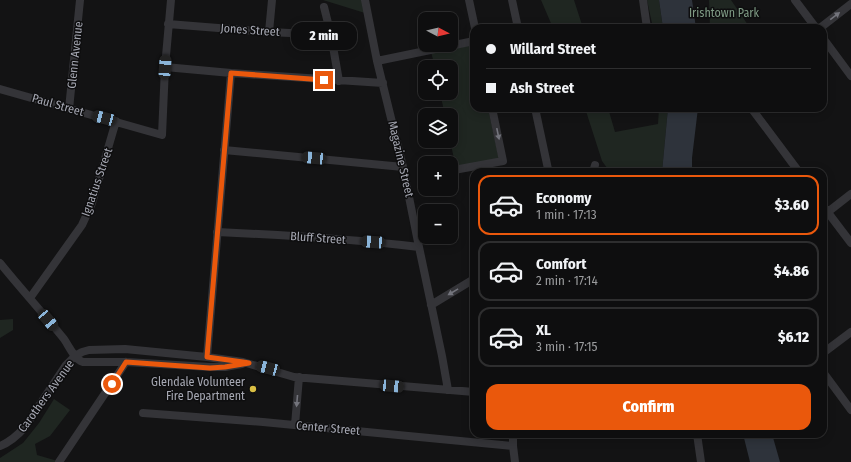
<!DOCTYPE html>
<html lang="en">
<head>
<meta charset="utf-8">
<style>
  :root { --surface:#0e0e0f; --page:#1c1c1d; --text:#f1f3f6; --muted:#9b9c9e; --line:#2e2e2f; --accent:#ea580c }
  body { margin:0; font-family:"Fira Sans Condensed",sans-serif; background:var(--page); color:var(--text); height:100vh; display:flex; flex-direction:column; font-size:15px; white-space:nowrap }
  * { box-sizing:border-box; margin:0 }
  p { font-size:13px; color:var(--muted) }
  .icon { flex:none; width:22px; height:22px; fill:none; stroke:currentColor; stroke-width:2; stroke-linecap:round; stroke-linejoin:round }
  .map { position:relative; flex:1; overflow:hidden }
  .drawer { position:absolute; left:470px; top:168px; width:357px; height:270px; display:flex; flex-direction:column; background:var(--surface); border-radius:12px; box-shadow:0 2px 10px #0003,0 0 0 1px var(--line) }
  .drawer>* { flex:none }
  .banner { position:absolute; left:470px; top:24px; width:357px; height:88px; border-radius:12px; box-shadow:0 2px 10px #0003,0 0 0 1px var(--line); display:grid; align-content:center; height:88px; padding:0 16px; background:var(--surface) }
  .needle { width:26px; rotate:97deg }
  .tools { position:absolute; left:418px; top:12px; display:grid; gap:8px }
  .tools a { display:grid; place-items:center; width:40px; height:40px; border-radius:8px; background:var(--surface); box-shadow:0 2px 10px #0003,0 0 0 1px var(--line); font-size:20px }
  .end { position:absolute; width:18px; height:18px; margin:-9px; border:5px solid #ea580c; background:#fff; box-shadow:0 0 0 2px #fff }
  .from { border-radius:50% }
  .bubble { position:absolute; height:28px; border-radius:12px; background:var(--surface); box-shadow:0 2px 10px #0003,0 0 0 1px var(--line); font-size:13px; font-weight:800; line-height:28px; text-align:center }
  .car { position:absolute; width:12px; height:24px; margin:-12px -6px; border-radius:5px; box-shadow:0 0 3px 1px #0007; background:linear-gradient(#222 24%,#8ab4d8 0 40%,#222 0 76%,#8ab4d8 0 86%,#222 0) }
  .banner b { display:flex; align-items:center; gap:14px; height:38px; font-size:15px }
  .banner b+b { border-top:1px solid var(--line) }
  .banner i { width:10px; height:10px; background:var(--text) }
  ul { padding:7px 0 0; list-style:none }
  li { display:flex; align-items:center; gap:12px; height:60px; margin:0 8px 6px; padding:0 8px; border:2px solid var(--line); border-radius:12px }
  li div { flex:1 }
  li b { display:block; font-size:15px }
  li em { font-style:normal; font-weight:800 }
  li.selected { border-color:var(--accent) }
  li>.icon { width:36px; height:36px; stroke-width:1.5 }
  .button { display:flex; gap:8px; margin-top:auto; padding:8px 16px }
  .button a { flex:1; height:46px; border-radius:12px; background:var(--accent); color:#fff; font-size:16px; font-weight:800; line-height:46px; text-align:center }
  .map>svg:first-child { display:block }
  .green { fill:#1f2621 }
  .water { fill:#2e333b }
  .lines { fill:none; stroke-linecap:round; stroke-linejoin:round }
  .minor { stroke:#343438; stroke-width:8 }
  .oneway { fill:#73747c }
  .route { stroke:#ea580c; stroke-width:5 }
  .poi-dot { fill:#dabf44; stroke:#0e0e0f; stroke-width:1.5 }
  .labels { text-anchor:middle; stroke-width:3; stroke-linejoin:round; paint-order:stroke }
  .park-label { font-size:12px; fill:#7f9b85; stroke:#0e0e0f }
  .street-label { font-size:12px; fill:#a6a8b3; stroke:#0e0e0f }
  .poi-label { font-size:12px; fill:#a6a8b3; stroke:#0e0e0f; text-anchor:end }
</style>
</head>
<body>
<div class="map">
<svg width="851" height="462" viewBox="0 0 851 462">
  <rect width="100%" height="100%" fill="#131314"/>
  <!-- green -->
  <path class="green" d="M323,0H363L365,13Z
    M541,0H574L583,28H553Z
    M647,0H659L663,28H653Z
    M709,0H731L750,28H710Z
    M474,43V108H488L499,159L456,167L450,141H451V115H445L440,93H451V67H435L431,52Z
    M585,108H608L615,132L658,124L659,108H668L662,172H610L602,161Z
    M13,319V330L0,338V320Z
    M54,399L70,410L50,436L35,444L37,455L61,462H0V458L23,443L39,423Z"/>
  <!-- water -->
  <path class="water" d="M659,0H692L696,28H663Z
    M668,108H698L692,158V172H662Z
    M743,434H772L780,462H750Z"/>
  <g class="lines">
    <!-- minor -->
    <path class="minor" d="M365,0L377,61L403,167L419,247L442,356L448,390
      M469,0L475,28
      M512,0L518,28
      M643,0L647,28
      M795,0L816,28
      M324,7L331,35L339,81
      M168,24L269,32L331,35
      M820,28L851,4
      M269,32L272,0
      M823,38L851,76
      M377,61L474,41
      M165,67L231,73L383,83
      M0,89L162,135L165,67L171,0
      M535,108L548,169L547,172
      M69,109L80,0
      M752,109L799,172
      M224,150L403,167
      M454,170L503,161L492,108
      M593,172L595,165
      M823,206L851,243
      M824,215L851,194
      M217,232C284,235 352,239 419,247
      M0,263C21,289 43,313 64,339C69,346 74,359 83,362H126L210,367H225L242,364
      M30,298L82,225L92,203L116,121
      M431,305L474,279
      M823,353L851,332
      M207,357L231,73
      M823,372L851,410
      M143,413L263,422L513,446
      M295,425L299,377
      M513,434V446L515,462
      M697,434L701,462
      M0,446C10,442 18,435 25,427L66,365L75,356L82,352L89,350L125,349L207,357L243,362L294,377L474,392
      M59,462L126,362"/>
  </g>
  <!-- one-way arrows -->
  <defs><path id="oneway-solid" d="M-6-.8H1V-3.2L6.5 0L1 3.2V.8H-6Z"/></defs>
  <g class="oneway">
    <use href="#oneway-solid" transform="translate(835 16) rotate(-37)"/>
    <use href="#oneway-solid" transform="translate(498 134) rotate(78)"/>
    <use href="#oneway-solid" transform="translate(453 292) rotate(149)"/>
    <use href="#oneway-solid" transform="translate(297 401) rotate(95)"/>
  </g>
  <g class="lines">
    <!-- route -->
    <path class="route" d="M112,384L126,362L210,368L225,367L249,363L243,362L207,357L231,73L324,80"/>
  </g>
  <!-- markers -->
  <circle class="poi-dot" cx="253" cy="389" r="4"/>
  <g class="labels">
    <!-- park labels -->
    <g class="park-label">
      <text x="724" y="17">Irishtown Park</text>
    </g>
    <!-- street labels -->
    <g class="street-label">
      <text transform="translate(250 30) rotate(4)" y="4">Jones Street</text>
      <text transform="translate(75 55) rotate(-84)" y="4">Glenn Avenue</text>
      <text transform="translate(58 105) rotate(16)" y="4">Paul Street</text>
      <text transform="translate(401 159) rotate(77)" y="4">Magazine Street</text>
      <text transform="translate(97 182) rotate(-71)" y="4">Ignatius Street</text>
      <text transform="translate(318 238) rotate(4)" y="4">Bluff Street</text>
      <text transform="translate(46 396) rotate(-54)" y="4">Carothers Avenue</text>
      <text transform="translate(328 428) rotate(5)" y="4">Center Street</text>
    </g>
    <!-- poi labels -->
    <g class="poi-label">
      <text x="245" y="386">Glendale Volunteer<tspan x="245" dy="14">Fire Department</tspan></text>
    </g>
  </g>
</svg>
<div class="tools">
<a><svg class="needle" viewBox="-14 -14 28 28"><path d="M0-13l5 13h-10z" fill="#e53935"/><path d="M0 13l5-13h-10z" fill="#9b9c9e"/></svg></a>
<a><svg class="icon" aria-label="locate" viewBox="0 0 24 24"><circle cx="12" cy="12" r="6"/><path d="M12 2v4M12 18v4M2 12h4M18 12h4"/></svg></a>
<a><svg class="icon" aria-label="layers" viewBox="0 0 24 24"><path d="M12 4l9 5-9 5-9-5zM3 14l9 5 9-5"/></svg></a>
<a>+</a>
<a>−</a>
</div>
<i class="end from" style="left:112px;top:384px"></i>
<i class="end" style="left:324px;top:80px"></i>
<div class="bubble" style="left:291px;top:22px;width:66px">2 min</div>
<i class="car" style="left:165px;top:67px;rotate:4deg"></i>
<i class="car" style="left:104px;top:118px;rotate:285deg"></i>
<i class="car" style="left:314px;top:158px;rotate:275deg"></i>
<i class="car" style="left:373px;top:242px;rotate:274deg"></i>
<i class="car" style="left:48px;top:320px;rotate:140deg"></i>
<i class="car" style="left:268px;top:368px;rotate:285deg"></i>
<i class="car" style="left:392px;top:386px;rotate:95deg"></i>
<div class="banner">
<b><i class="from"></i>Willard Street</b>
<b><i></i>Ash Street</b>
</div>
<section class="drawer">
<ul>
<li class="selected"><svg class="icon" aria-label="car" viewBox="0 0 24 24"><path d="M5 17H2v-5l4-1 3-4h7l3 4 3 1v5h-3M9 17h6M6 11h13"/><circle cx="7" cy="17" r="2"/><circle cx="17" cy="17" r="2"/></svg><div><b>Economy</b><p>1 min · 17:13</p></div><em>$3.60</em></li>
<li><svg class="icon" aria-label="car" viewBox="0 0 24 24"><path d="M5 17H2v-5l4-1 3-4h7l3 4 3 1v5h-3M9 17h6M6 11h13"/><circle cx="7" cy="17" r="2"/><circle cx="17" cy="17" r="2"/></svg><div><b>Comfort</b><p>2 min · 17:14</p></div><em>$4.86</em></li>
<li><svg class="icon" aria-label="car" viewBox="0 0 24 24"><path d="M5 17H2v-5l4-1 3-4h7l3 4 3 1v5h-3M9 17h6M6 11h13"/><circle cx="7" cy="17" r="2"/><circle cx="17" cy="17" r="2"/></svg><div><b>XL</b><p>3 min · 17:15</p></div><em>$6.12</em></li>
</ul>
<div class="button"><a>Confirm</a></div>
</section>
</div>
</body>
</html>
